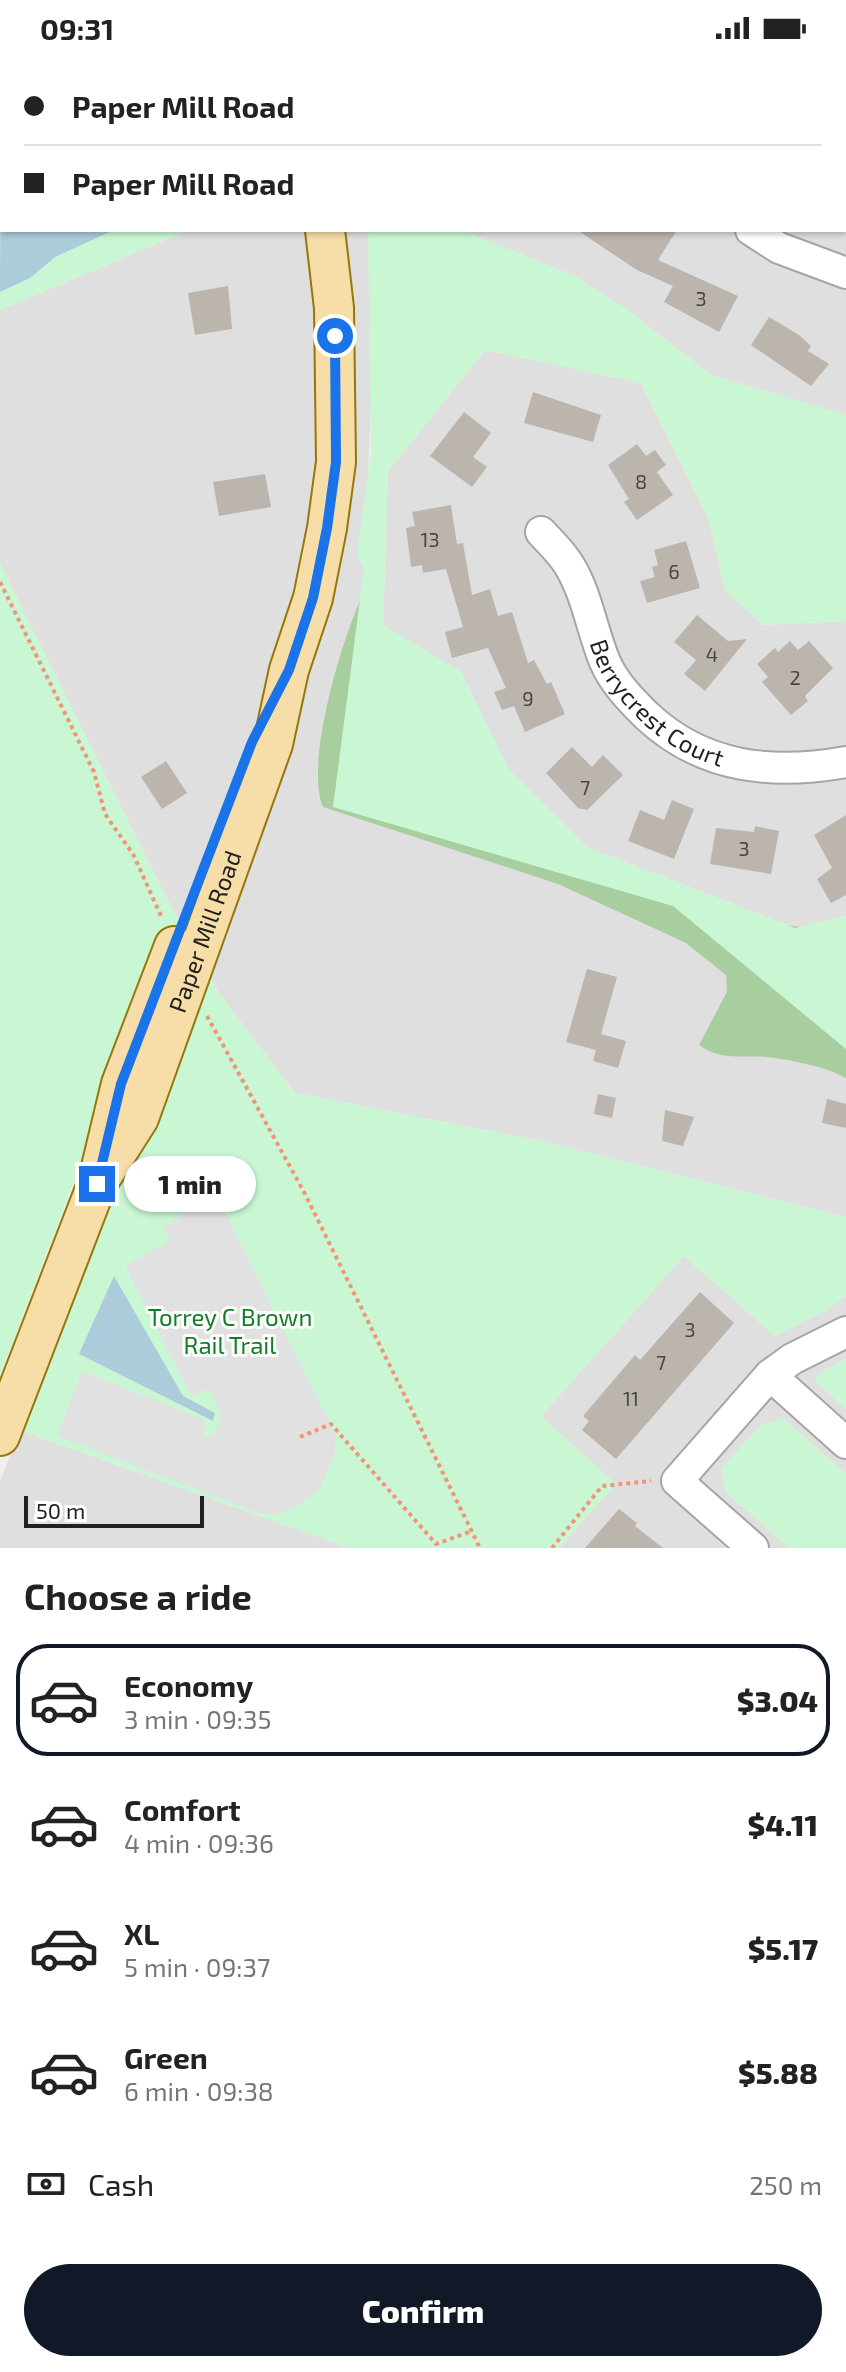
<!DOCTYPE html>
<html lang="en">
<head>
<meta charset="utf-8">
<style>
  :root { --surface:#fff; --page:#f2f2f2; --text:#222; --muted:#767676; --line:#e0e0e0; --accent:#111827 }
  body { margin:0; font-family:"Exo 2",sans-serif; background:var(--page); color:var(--text); height:100vh; display:flex; flex-direction:column; font-size:30px; white-space:nowrap }
  * { box-sizing:border-box; margin:0 }
  p { font-size:26px; color:var(--muted) }
  .icon { flex:none; width:44px; height:44px; fill:none; stroke:currentColor; stroke-width:2; stroke-linecap:round; stroke-linejoin:round }
  .map { position:relative; height:1492px; overflow:hidden }
  .side { display:flex; flex-direction:column; background:var(--surface); flex:1 }
  .side>* { flex:none }
  .top-card { position:absolute; left:0px; top:0px; width:846px; height:176px; box-shadow:0 2px 6px #0004; display:grid; align-content:center; height:176px; padding:0 24px; background:var(--surface) }
  .scale { position:absolute; left:24px; bottom:20px; width:180px; box-sizing:border-box; padding-left:8px; border:4px solid #212121; border-top:0; font-size:22px; line-height:28px; white-space:nowrap; color:#212121; -webkit-text-stroke:6px #fff; paint-order:stroke }
  .end { position:absolute; width:36px; height:36px; margin:-18px; border:10px solid #1a73e8; background:#fff; box-shadow:0 0 0 4px #fff }
  .from { border-radius:50% }
  .bubble { position:absolute; height:56px; border-radius:28px; background:var(--surface); box-shadow:0 2px 6px #0004; font-size:26px; font-weight:800; line-height:56px; text-align:center }
  .top-card b { display:flex; align-items:center; gap:28px; height:76px; font-size:30px }
  .top-card b+b { border-top:2px solid var(--line) }
  .top-card i { width:20px; height:20px; background:var(--text) }
  ul { padding:0; list-style:none }
  li { display:flex; align-items:center; gap:24px; height:112px; margin:0 16px 12px; padding:0 8px; border:4px solid transparent; border-radius:32px }
  li div { flex:1 }
  li b { display:block; font-size:30px }
  li em { font-style:normal; font-weight:800 }
  li.active { border-color:var(--accent) }
  li>.icon { width:72px; height:72px; stroke-width:1.5 }
  h2 { padding:0 24px; font-size:36px; line-height:96px }
  .pay { display:flex; align-items:center; gap:20px; height:88px; padding:0 24px; font-size:30px }
  .pay p { margin-inline-start:auto }
  .button { display:flex; gap:16px; margin-top:auto; padding:16px 24px }
  .button a { flex:1; height:92px; border-radius:48px; background:var(--accent); color:#fff; font-size:32px; font-weight:800; line-height:92px; text-align:center }
  .status { display:flex; justify-content:space-between; align-items:center; height:56px; padding:0 40px; background:var(--surface); direction:ltr }
  .status svg { height:22px; fill:currentColor }
  .map>svg:first-child { display:block }
  .residential { fill:#dfdfdf }
  .forest { fill:#a8cea0 }
  .park { fill:#caf7d3 }
  .parking { fill:#e1e1e1 }
  .water { fill:#accbdb }
  .building { fill:#bbb5ae }
  .lines { fill:none; stroke-linecap:round; stroke-linejoin:round }
  .minor-casing { stroke:#a5a5a5; stroke-width:34 }
  .major-casing { stroke:#95780a; stroke-width:42 }
  .path { stroke:#f29479; stroke-width:4; stroke-dasharray:4 4; stroke-linecap:butt }
  .minor { stroke:#fff; stroke-width:30 }
  .major { stroke:#f7dea8; stroke-width:38 }
  .route { stroke:#1a73e8; stroke-width:10 }
  .labels { text-anchor:middle; stroke-width:6; stroke-linejoin:round; paint-order:stroke }
  .number-label { font-size:20px; fill:#484644 }
  .street-label { font-size:24px; fill:#212121; stroke:#fff }
  .park-label { font-size:24px; fill:#137c28; stroke:#fff }
</style>
</head>
<body>
<div class="status"><b>09:31</b><svg viewBox="0 0 49 12"><path d="M0 12V9h3v3zM5 12V6h3v6zM10 12V3h3v9zM15 12V0h3v12zM26 1h20v11H26zM47 4h2v5h-2z"/></svg></div>
<div class="map">
<svg width="846" height="1492" viewBox="0 0 846 1492">
  <rect width="100%" height="100%" fill="#f1efe9"/>
  <!-- residential -->
  <path class="residential" d="M437,0H772L774,2H436Z
    M834,0H846V359L711,319L629,255L572,219L464,176L844,174V2Z
    M189,174H368L372,327L364,513L333,751L673,849L846,993V1161L547,1086L295,1037L218,936L165,839L0,508V254Z
    M485,294L641,327L709,464L725,534L763,569L846,565V860L795,872L587,791L509,714L461,616L383,570L388,415Z
    M684,1200L775,1280L825,1255L846,1240V1303L816,1325L846,1353V1418L784,1363L726,1436L789,1492H559L615,1428L541,1360Z
    M19,1374L349,1492H0V1426Z"/>
  <!-- forest -->
  <path class="forest" d="M364,536L378,572L550,779L777,868L846,877V1022C824,1010 791,1004 766,1001C740,999 721,1005 699,989L727,936L726,919L686,887L558,828L323,751C304,708 343,579 364,536Z"/>
  <!-- park -->
  <path class="park" d="M0,0H296L2,2V174H189L0,254Z
    M368,174H463L572,219L629,255L711,319L846,359V565L763,569L725,534L709,464L641,327L485,294L388,415L383,569L461,616L509,714L587,791L795,872L846,860V993L673,850L333,751L364,513L357,499L371,396Z
    M0,508L165,839L218,936L295,1037L547,1086L846,1161V1240L825,1255L775,1280L684,1200L541,1360L616,1428L559,1492H349L19,1374L104,1046L0,1320Z
    M846,1303V1353L816,1326L817,1318Z
    M784,1363L846,1418V1492H789L726,1436L721,1413L761,1368Z"/>
  <!-- parking -->
  <path class="parking" d="M202,1109L335,1378V1396L321,1432L295,1451L277,1458H261L57,1380L82,1315L205,1364L204,1381L215,1377L220,1365L219,1355L209,1333L191,1340L125,1210L170,1185L163,1172L181,1160L188,1114Z"/>
  <!-- water -->
  <path class="water" d="M1,8L2,174H114L55,201L30,222L0,236Z
    M114,1220L183,1340L215,1357L213,1365L79,1298Z"/>
  <!-- building -->
  <path class="building" d="M577,174H677L658,204L738,240L719,276L664,246L673,230L637,214Z
    M228,230L232,273L195,279L188,237Z
    M769,261L799,279L811,290L808,295L829,308L811,330L751,289Z
    M533,336L601,359L593,386L524,367Z
    M464,356L491,377L473,401L487,411L472,431L430,400Z
    M637,388L646,400L655,394L666,409L657,416L673,439L637,464L624,446L629,443L608,409Z
    M265,418L271,451L219,460L213,426Z
    M451,449L457,488L463,487L472,539L490,533L498,560L512,556L528,607L534,604L547,628L551,626L565,658L525,676L514,650L502,654L494,636L506,632L488,592L452,602L445,576L463,571L446,513L423,517L422,509L411,511L406,472L415,470L412,456Z
    M686,485L700,532L647,547L640,525L655,521L652,511L658,509L654,494Z
    M697,559L728,585L747,583L705,635L684,618L696,604L674,586Z
    M790,585L798,594L809,585L833,612L805,640L808,645L791,659L762,626L768,621L757,608L775,592L778,596Z
    M572,691L592,711L603,699L623,719L587,754L578,752L546,717Z
    M166,705L187,737L162,753L141,721Z
    M672,744L694,753L674,803L628,785L640,754L664,764Z
    M846,759V839L831,847L817,823L832,812L814,779Z
    M755,770L779,775L771,818L710,808L716,772L754,776Z
    M587,913L617,921L601,978L626,985L618,1012L593,1005L596,994L566,986Z
    M598,1038L616,1042L612,1062L594,1058Z
    M827,1043L846,1048V1072L822,1067Z
    M665,1054L694,1061L683,1090L662,1085Z
    M700,1236L734,1267L616,1403L582,1374L589,1365L583,1360L635,1299L640,1304Z
    M619,1453L637,1467L635,1470L663,1492H585Z"/>
  <g class="lines">
    <!-- minor casing -->
    <g class="minor-casing">
      <g id="minor">
        <path d="M751,174L779,192L846,217"/>
        <path id="s1" d="M541,476C550,486 562,497 569,509C587,538 592,575 605,606C614,627 631,644 646,659C703,713 773,719 846,706"/>
        <path d="M770,1319L846,1387"/>
        <path d="M753,1492L677,1425L770,1319L792,1303L846,1276"/>
      </g>
    </g>
    <!-- major casing -->
    <g class="major-casing">
      <g id="major">
        <path d="M337,2L338,0"/>
        <path id="s2" d="M97,1128L139,1062L273,688L289,614L313,542L327,472L336,406L334,252L325,174"/>
        <path d="M0,1380L97,1128L121,1028L174,890"/>
      </g>
    </g>
    <!-- path -->
    <path class="path" d="M0,526L94,716L105,758L133,798L162,862
      M207,960L304,1136L480,1492
      M300,1381L331,1368L436,1488L472,1475
      M552,1492L602,1430L651,1425"/>
    <!-- minor -->
    <use href="#minor" class="minor"/>
    <!-- major -->
    <use href="#major" class="major"/>
  </g>
  <g class="lines">
    <!-- route -->
    <path class="route" d="M97,1128L121,1028L252,686L289,614L313,542L327,472L336,406L335,280"/>
  </g>
  <g class="labels">
    <!-- number labels -->
    <g class="number-label">
      <text x="701" y="250">3</text>
      <text x="641" y="433">8</text>
      <text x="430" y="491">13</text>
      <text x="674" y="523">6</text>
      <text x="712" y="606">4</text>
      <text x="795" y="629">2</text>
      <text x="528" y="650">9</text>
      <text x="585" y="739">7</text>
      <text x="744" y="800">3</text>
      <text x="690" y="1281">3</text>
      <text x="661" y="1314">7</text>
      <text x="631" y="1350">11</text>
    </g>
    <!-- street labels -->
    <g class="street-label">
      <text dy="8" stroke="none"><textPath href="#s1" startOffset="214">Berrycrest Court</textPath></text>
      <text dy="8" stroke="none"><textPath href="#s2" startOffset="276">Paper Mill Road</textPath></text>
    </g>
    <!-- park labels -->
    <g class="park-label">
      <text x="230" y="1270">Torrey C Brown<tspan x="230" dy="28">Rail Trail</tspan></text>
    </g>
  </g>
</svg>
<div class="scale">50 m</div>
<i class="end from" style="left:335px;top:280px"></i>
<i class="end" style="left:97px;top:1128px"></i>
<div class="bubble" style="left:124px;top:1100px;width:132px">1 min</div>
<div class="top-card">
<b><i class="from"></i>Paper Mill Road</b>
<b><i></i>Paper Mill Road</b>
</div>
</div>
<section class="side">
<h2>Choose a ride</h2>
<ul>
<li class="active"><svg class="icon" aria-label="car" viewBox="0 0 24 24"><path d="M5 17H2v-5l4-1 3-4h7l3 4 3 1v5h-3M9 17h6M6 11h13"/><circle cx="7" cy="17" r="2"/><circle cx="17" cy="17" r="2"/></svg><div><b>Economy</b><p>3 min · 09:35</p></div><em>$3.04</em></li>
<li><svg class="icon" aria-label="car" viewBox="0 0 24 24"><path d="M5 17H2v-5l4-1 3-4h7l3 4 3 1v5h-3M9 17h6M6 11h13"/><circle cx="7" cy="17" r="2"/><circle cx="17" cy="17" r="2"/></svg><div><b>Comfort</b><p>4 min · 09:36</p></div><em>$4.11</em></li>
<li><svg class="icon" aria-label="car" viewBox="0 0 24 24"><path d="M5 17H2v-5l4-1 3-4h7l3 4 3 1v5h-3M9 17h6M6 11h13"/><circle cx="7" cy="17" r="2"/><circle cx="17" cy="17" r="2"/></svg><div><b>XL</b><p>5 min · 09:37</p></div><em>$5.17</em></li>
<li><svg class="icon" aria-label="car" viewBox="0 0 24 24"><path d="M5 17H2v-5l4-1 3-4h7l3 4 3 1v5h-3M9 17h6M6 11h13"/><circle cx="7" cy="17" r="2"/><circle cx="17" cy="17" r="2"/></svg><div><b>Green</b><p>6 min · 09:38</p></div><em>$5.88</em></li>
</ul>
<div class="pay"><svg class="icon" aria-label="cash" viewBox="0 0 24 24"><path d="M3 7h18v10H3z"/><circle cx="12" cy="12" r="2"/></svg>Cash<p>250 m</p></div>
<div class="button"><a>Confirm</a></div>
</section>
</body>
</html>
